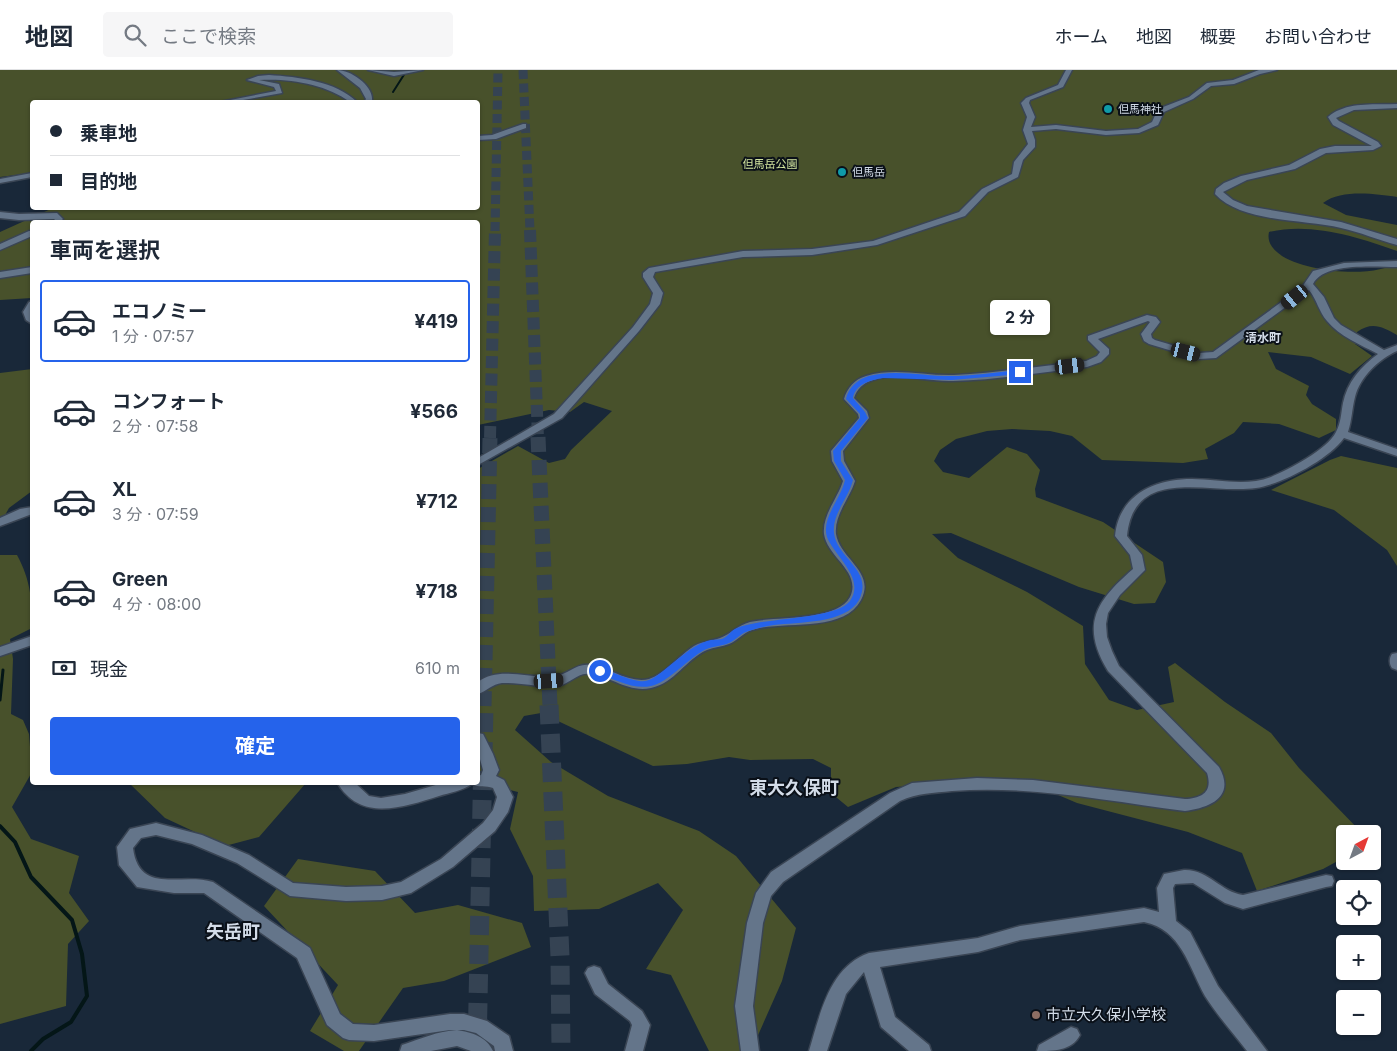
<!DOCTYPE html>
<html lang="ja">
<head>
<meta charset="utf-8">
<style>
  :root { --surface:#fff; --page:#f6f6f7; --text:#1f2937; --muted:#747a83; --line:#e0e1e3; --accent:#2563eb }
  body { margin:0; font-family:Inter,"Noto Sans JP",sans-serif; background:var(--page); color:var(--text); height:100vh; display:flex; flex-direction:column; font-size:19px; white-space:nowrap }
  * { box-sizing:border-box; margin:0 }
  p { font-size:16px; color:var(--muted) }
  .icon { flex:none; width:28px; height:28px; fill:none; stroke:currentColor; stroke-width:2; stroke-linecap:round; stroke-linejoin:round }
  .map { position:relative; flex:1; overflow:hidden }
  .panel { position:absolute; left:30px; top:150px; width:450px; height:565px; display:flex; flex-direction:column; background:var(--surface); border-radius:5px; box-shadow:0 1px 4px #0004 }
  .panel>* { flex:none }
  .top-card { position:absolute; left:30px; top:30px; width:450px; height:110px; border-radius:5px; box-shadow:0 1px 4px #0004; display:grid; align-content:center; height:110px; padding:0 20px; background:var(--surface) }
  .needle { width:32px; rotate:41deg }
  .controls { position:absolute; left:1336px; top:755px; display:grid; gap:10px }
  .controls a { display:grid; place-items:center; width:45px; height:45px; border-radius:5px; background:var(--surface); box-shadow:0 1px 4px #0004; font-size:25px }
  .end { position:absolute; width:22px; height:22px; margin:-11px; border:6px solid #2563eb; background:#fff; box-shadow:0 0 0 2px #fff }
  .from { border-radius:50% }
  .bubble { position:absolute; height:35px; border-radius:5px; background:var(--surface); box-shadow:0 1px 4px #0004; font-size:16px; font-weight:700; line-height:35px; text-align:center }
  .car { position:absolute; width:15px; height:30px; margin:-15px -8px; border-radius:6px; box-shadow:0 0 4px 1px #0007; background:linear-gradient(#222 24%,#8ab4d8 0 40%,#222 0 76%,#8ab4d8 0 86%,#222 0) }
  .top-card b { display:flex; align-items:center; gap:18px; height:48px; font-size:19px }
  .top-card b+b { border-top:1px solid var(--line) }
  .top-card i { width:12px; height:12px; background:var(--text) }
  ul { padding:0; list-style:none }
  li { display:flex; align-items:center; gap:15px; height:82px; margin:0 10px 8px; padding:0 10px; border:2px solid transparent; border-radius:5px }
  li div { flex:1 }
  li b { display:block; font-size:19px }
  li em { font-style:normal; font-weight:700 }
  li.current { border-color:var(--accent) }
  li>.icon { width:45px; height:45px; stroke-width:1.5 }
  h2 { padding:0 20px; font-size:22px; line-height:60px }
  .pay { display:flex; align-items:center; gap:12px; height:55px; padding:0 20px; font-size:19px }
  .pay p { margin-inline-start:auto }
  .primary-button { display:flex; gap:10px; margin-top:auto; padding:10px 20px }
  .primary-button a { flex:1; height:58px; border-radius:5px; background:var(--accent); color:#fff; font-size:20px; font-weight:700; line-height:58px; text-align:center }
  header { display:flex; align-items:center; gap:30px; box-sizing:border-box; height:70px; padding:0 25px; background:var(--surface); border-bottom:1px solid var(--line) }
  header strong { font-size:24px }
  nav { display:flex; gap:28px; margin-inline-start:auto; font-size:18px }
  .search { width:350px; height:45px; background:var(--page); display:flex; align-items:center; gap:12px; box-sizing:border-box; padding:0 18px; border-radius:5px; color:var(--muted); font-size:19px }
  .map>svg:first-child { display:block }
  .green { fill:#48512b }
  .lines { fill:none; stroke-linecap:round; stroke-linejoin:round }
  .stream-far2 { stroke:#041617; stroke-width:2 }
  .stream-far1 { stroke:#041617; stroke-width:3 }
  .stream { stroke:#041617; stroke-width:4 }
  .highway-tunnel-far3 { stroke:#354353; stroke-width:9; stroke-dasharray:9 4.5; stroke-linecap:butt }
  .highway-tunnel-far2 { stroke:#354353; stroke-width:12; stroke-dasharray:12 5.5; stroke-linecap:butt }
  .highway-tunnel-far1 { stroke:#354353; stroke-width:15; stroke-dasharray:15 8; stroke-linecap:butt }
  .highway-tunnel { stroke:#354353; stroke-width:19; stroke-dasharray:19 10; stroke-linecap:butt }
  .minor-casing { stroke:#3a4554; stroke-width:3 }
  .minor { fill:#64758a; fill-rule:evenodd }
  .route { fill:#2563eb }
  .culture-dot { fill:#0f9aa8; stroke:#0a1018; stroke-width:2 }
  .education-dot { fill:#8d6e63; stroke:#0a1018; stroke-width:2 }
  .labels { text-anchor:middle; stroke-width:4; stroke-linejoin:round; paint-order:stroke }
  .far-poi-label { font-size:11px; fill:#d3dce8; stroke:#0a1018; text-anchor:start }
  .far-park-label { font-size:11px; fill:#d3e59f; stroke:#0a1018 }
  .far-quarter-label { font-size:12px; font-weight:bold; fill:#d3dce8; stroke:#0a1018 }
  .near-poi-label { font-size:15px; fill:#d3dce8; stroke:#0a1018; text-anchor:start }
  .near-quarter-label { font-size:18px; font-weight:bold; fill:#d3dce8; stroke:#0a1018 }
</style>
</head>
<body>
<header>
<strong>地図</strong>
<div class="search"><svg class="icon" aria-label="search" viewBox="0 0 24 24"><circle cx="10" cy="10" r="6"/><path d="M15 15l6 6"/></svg>ここで検索</div>
<nav><a>ホーム</a><a>地図</a><a>概要</a><a>お問い合わせ</a></nav>
</header>
<div class="map">
<svg width="1397" height="981" viewBox="0 0 1397 981">
  <rect width="100%" height="100%" fill="#192839"/>
  <!-- green -->
  <path class="green" d="M0,0H1397V127C1375,124 1342,119 1323,133L1346,145L1397,155V181C1358,167 1311,152 1269,162C1260,201 1375,212 1397,192V265C1383,257 1372,251 1357,262L1355,274L1372,286L1350,304L1311,287L1268,282L1276,299L1309,316L1306,325L1312,334L1336,349V360L1319,368L1279,354L1243,352L1234,363L1205,379L1208,389L1183,393L1102,390L1072,366L1050,361L1012,359L987,361L956,369L940,380L934,391L943,402L969,408L1007,377L1027,384L1040,400L1035,419L1036,427L1103,452L1163,492L1166,512L1155,533L1134,534L1079,517L951,463L932,464L958,488L1027,522L1083,556L1085,594L1109,630L1137,640L1174,632L1168,597L1175,593L1225,632L1271,663L1299,698L1363,764H1345V787L1323,799L1257,821L1242,783L1188,762L1077,733L1018,708L896,717L848,737L831,723V698L813,689L750,690L729,687L687,694L653,696L541,643L524,646L515,660L551,692L608,726L699,761L736,786L796,858L782,911L751,981H709L671,905L646,899L683,840L658,813L599,839L534,841L533,806L510,759L518,722L478,712V399L518,376L549,393L565,389L571,380L612,341L584,332L570,342L549,340L478,355V152H32V228L0,230V162L53,138H478V32H32V103L0,107Z
    M32,299V421L9,438L0,454V303Z
    M1341,386L1397,398V496L1387,480L1334,440L1271,420L1330,390Z
    M0,485H17C31,511 32,530 32,558L10,569L13,589L11,644L23,650L29,664L32,702L12,737L31,769L79,786L69,823L89,851L68,874L66,936L0,954Z
    M129,713H306L259,767L225,776L165,748Z
    M298,789L375,801L415,843L458,835L522,853L531,877L444,911L403,918L359,981H344L310,961L338,915L264,836Z"/>
  <g class="lines">
    <!-- stream-far2 -->
    <path class="stream-far2" d="M393,22L407,0"/>
    <!-- stream-far1 -->
    <path class="stream-far1" d="M0,630L3,600"/>
    <!-- stream -->
    <path class="stream" d="M0,756L15,772L31,807L72,850L82,884L87,926L71,952L43,969L31,981"/>
    <!-- highway-tunnel-far3 -->
    <path class="highway-tunnel-far3" d="M523,0L530,161
      M495,161L498,0"/>
    <!-- highway-tunnel-far2 -->
    <path class="highway-tunnel-far2" d="M530,160L538,368
      M490,368L495,160"/>
    <!-- highway-tunnel-far1 -->
    <path class="highway-tunnel-far1" d="M538,367L550,636
      M484,636L490,367"/>
    <!-- highway-tunnel -->
    <path class="highway-tunnel" d="M549,635L560,887L561,981
      M477,981L484,635"/>
    <!-- minor casing -->
    <g class="minor-casing">
      <path id="minor" d="M337,0C351,0 374,16 372,31L364,32L366,29L360,18Z
        M368,0L394,2L423,0L394,6Z
        M1066,0H1072L1063,17L1030,30L1029,33L1035,47L1031,57L1056,55L1106,61L1138,59L1152,52L1158,39L1189,27L1207,13L1233,10L1259,0H1277L1260,4L1234,14L1211,16L1193,29L1164,42L1158,55L1139,63L1106,65L1056,59L1032,61L1035,70V77L1023,90L1018,107L988,122L965,146L877,175L812,185L743,187L655,202L653,207L663,223L660,234L639,261L562,348L478,395V388L554,344L633,257L650,234L653,223L643,207V203L649,198L743,181L812,179L873,171L959,142L982,119L1012,104L1014,92L1028,74L1023,60L1027,47L1021,33L1026,28L1058,15Z
        M269,5C298,7 336,11 357,32H350C326,14 289,8 259,10L279,14L282,23L232,32H220L276,21L274,17L247,10L258,6Z
        M1397,34V38L1354,40L1336,48L1339,51L1378,72L1381,76L1373,80L1326,83L1295,99L1247,110L1223,122L1233,130L1247,136L1341,152L1397,169V175C1378,170 1360,162 1341,158C1304,149 1242,153 1215,124L1216,119L1224,113L1241,106L1289,95L1320,79L1335,76H1372L1333,55L1328,47C1346,31 1375,35 1397,34Z
        M523,54H526V58L496,69L478,70V66L492,65Z
        M32,103V107L0,113V109Z
        M0,142L19,144L57,143L63,149L60,152H52L55,149L19,150L0,148Z
        M29,161H32V166L0,180V174Z
        M1397,191V197C1375,197 1324,192 1313,214L1324,227L1334,248L1341,255L1384,280L1397,275V281C1379,289 1360,307 1355,327C1352,338 1352,350 1348,362L1397,379V386L1344,368C1328,390 1282,414 1256,418C1210,425 1134,394 1127,466L1142,485L1145,500L1120,525L1108,543L1106,554L1107,567L1112,581L1119,596L1219,697C1236,727 1210,738 1185,741C1108,731 1030,715 952,721C933,723 918,723 900,731L783,812L771,826L763,853L753,936L759,981H741L735,936L747,853L756,823L771,802L890,723L912,713L977,708L1033,710L1185,729C1202,728 1213,722 1207,703L1108,601C1080,555 1096,531 1133,499L1130,485L1115,466C1119,425 1154,409 1192,409C1218,409 1245,417 1271,407C1289,399 1327,380 1336,362C1341,353 1341,343 1343,333C1347,313 1361,296 1378,284C1361,275 1339,266 1327,251C1319,242 1317,230 1309,220L1216,288L1199,289L1149,274L1144,271L1141,264L1150,252L1148,251L1098,269L1109,279V284L1101,292L1087,297C1043,302 998,310 953,311C927,312 898,302 873,310C863,313 857,319 854,328L867,341L869,348L843,381L844,391L855,411C850,428 834,445 836,464C840,489 876,502 861,530C843,564 781,550 752,560C743,563 737,571 729,574C722,577 714,577 707,580C686,589 675,613 651,618C628,623 611,606 589,604C578,602 570,614 558,616C540,618 521,612 502,613C492,614 487,621 478,624V612C500,595 530,610 555,606C568,605 576,593 590,595C609,597 629,614 649,609C665,604 678,587 691,578C700,571 710,572 720,568C731,564 738,555 750,552C774,546 837,552 850,527C862,502 827,487 824,464C822,445 838,428 843,411L832,391L831,381L859,348L858,344L844,329C847,318 855,309 866,306C895,297 925,306 954,305C998,303 1042,296 1086,291L1097,286L1100,282L1088,270V266L1147,245L1156,247L1160,252L1151,264L1152,268L1155,270L1199,283L1213,282L1302,217L1313,201L1344,193Z
        M32,197V203L0,208V202Z
        M32,231V254L26,250L23,242L29,232Z
        M32,437V444L0,456V448L20,439Z
        M32,566V575L0,586V577Z
        M1397,583V600L1392,598C1389,594 1389,588 1392,584Z
        M478,663L483,664L493,684L499,700L496,706L504,710L513,727L508,742L495,761L453,797L411,823L382,830L346,831L290,826L237,793L192,774L156,765L141,768L133,778C139,826 182,802 213,812L310,878L340,944L353,954L374,955L450,944H464L487,951L509,966L513,981H495L494,976L476,963L464,960H450L374,971L349,970L343,968L327,955L297,888L204,823H174L137,817L119,795L117,777L130,759L156,753L202,765L249,785L293,813L346,817L382,816L401,812L441,789L483,753L493,740L497,727L493,718C486,715 479,718 472,714C464,720 449,723 439,726C404,737 360,753 337,712H354L369,726L381,728L405,724L446,712H478V706L481,705L483,700L478,682Z
        M1184,800C1208,799 1221,822 1243,825L1326,805L1332,806L1334,811L1332,816L1326,817L1243,839L1225,833L1193,813L1175,814L1173,818L1176,851L1190,862L1218,916L1267,981H1247C1233,963 1217,945 1205,926C1189,897 1181,859 1144,852L1020,870L978,882L880,897L895,947L929,975L931,981H909L881,957L864,902L846,924L827,981H809C820,945 829,897 869,883L978,868L1020,856L1144,838L1159,842L1157,818L1164,804Z
        M594,896L600,898L608,914L642,941L650,955L643,981H625L632,955L630,951L595,924L585,903L588,898Z
        M1071,957L1077,959L1080,965C1072,981 1053,981 1037,981L1039,975Z
        M457,960C471,962 487,967 493,981H471L457,976L431,981H400L402,975C420,969 438,961 457,960Z"/>
    </g>
    <!-- minor -->
    <use href="#minor" class="minor"/>
  </g>
  <!-- route -->
  <path class="route" d="M1020,300L1023,302L1022,304L952,310L883,308C871,310 855,314 853,328L865,342L868,348L841,381V391L853,410C848,429 832,444 834,463C837,489 874,500 859,530C846,554 797,552 774,555C766,556 759,558 752,560C740,563 739,568 729,573C721,577 711,575 701,582C686,591 667,613 651,616C633,620 614,609 597,603V599L600,598C613,602 626,609 639,611C649,613 656,606 663,601C676,591 691,576 707,571C712,569 717,570 722,569C728,567 731,560 737,558C764,547 835,550 850,531C866,508 834,486 827,467C821,448 841,429 845,410L834,391L833,381L860,348V344L846,329C848,318 858,309 869,306C894,299 924,306 950,306C973,306 997,302 1020,300Z"/>
  <!-- markers -->
  <g class="culture-dot">
    <circle cx="1108" cy="39" r="5"/>
    <circle cx="842" cy="102" r="5"/>
  </g>
  <circle class="education-dot" cx="1036" cy="945" r="5"/>
  <g class="labels">
    <!-- far-poi labels -->
    <g class="far-poi-label">
      <text x="1118" y="43">但馬神社</text>
      <text x="852" y="106">但馬岳</text>
    </g>
    <!-- far-park labels -->
    <g class="far-park-label">
      <text x="770" y="98">但馬岳公園</text>
    </g>
    <!-- far-quarter labels -->
    <g class="far-quarter-label">
      <text x="1263" y="272">清水町</text>
    </g>
    <!-- near-poi labels -->
    <g class="near-poi-label">
      <text x="1046" y="950">市立大久保小学校</text>
    </g>
    <!-- near-quarter labels -->
    <g class="near-quarter-label">
      <text x="794" y="724">東大久保町</text>
      <text x="233" y="868">矢岳町</text>
    </g>
  </g>
</svg>
<div class="controls">
<a><svg class="needle" viewBox="-14 -14 28 28"><path d="M0-13l5 13h-10z" fill="#e53935"/><path d="M0 13l5-13h-10z" fill="#747a83"/></svg></a>
<a><svg class="icon" aria-label="locate" viewBox="0 0 24 24"><circle cx="12" cy="12" r="6"/><path d="M12 2v4M12 18v4M2 12h4M18 12h4"/></svg></a>
<a>+</a>
<a>−</a>
</div>
<i class="end from" style="left:600px;top:601px"></i>
<i class="end" style="left:1020px;top:302px"></i>
<div class="bubble" style="left:990px;top:230px;width:60px">2 分</div>
<i class="car" style="left:1295px;top:227px;rotate:231deg"></i>
<i class="car" style="left:1186px;top:282px;rotate:104deg"></i>
<i class="car" style="left:1070px;top:296px;rotate:83deg"></i>
<i class="car" style="left:549px;top:611px;rotate:86deg"></i>
<div class="top-card">
<b><i class="from"></i>乗車地</b>
<b><i></i>目的地</b>
</div>
<section class="panel">
<h2>車両を選択</h2>
<ul>
<li class="current"><svg class="icon" aria-label="car" viewBox="0 0 24 24"><path d="M5 17H2v-5l4-1 3-4h7l3 4 3 1v5h-3M9 17h6M6 11h13"/><circle cx="7" cy="17" r="2"/><circle cx="17" cy="17" r="2"/></svg><div><b>エコノミー</b><p>1 分 · 07:57</p></div><em>¥419</em></li>
<li><svg class="icon" aria-label="car" viewBox="0 0 24 24"><path d="M5 17H2v-5l4-1 3-4h7l3 4 3 1v5h-3M9 17h6M6 11h13"/><circle cx="7" cy="17" r="2"/><circle cx="17" cy="17" r="2"/></svg><div><b>コンフォート</b><p>2 分 · 07:58</p></div><em>¥566</em></li>
<li><svg class="icon" aria-label="car" viewBox="0 0 24 24"><path d="M5 17H2v-5l4-1 3-4h7l3 4 3 1v5h-3M9 17h6M6 11h13"/><circle cx="7" cy="17" r="2"/><circle cx="17" cy="17" r="2"/></svg><div><b>XL</b><p>3 分 · 07:59</p></div><em>¥712</em></li>
<li><svg class="icon" aria-label="car" viewBox="0 0 24 24"><path d="M5 17H2v-5l4-1 3-4h7l3 4 3 1v5h-3M9 17h6M6 11h13"/><circle cx="7" cy="17" r="2"/><circle cx="17" cy="17" r="2"/></svg><div><b>Green</b><p>4 分 · 08:00</p></div><em>¥718</em></li>
</ul>
<div class="pay"><svg class="icon" aria-label="cash" viewBox="0 0 24 24"><path d="M3 7h18v10H3z"/><circle cx="12" cy="12" r="2"/></svg>現金<p>610 m</p></div>
<div class="primary-button"><a>確定</a></div>
</section>
</div>
</body>
</html>
